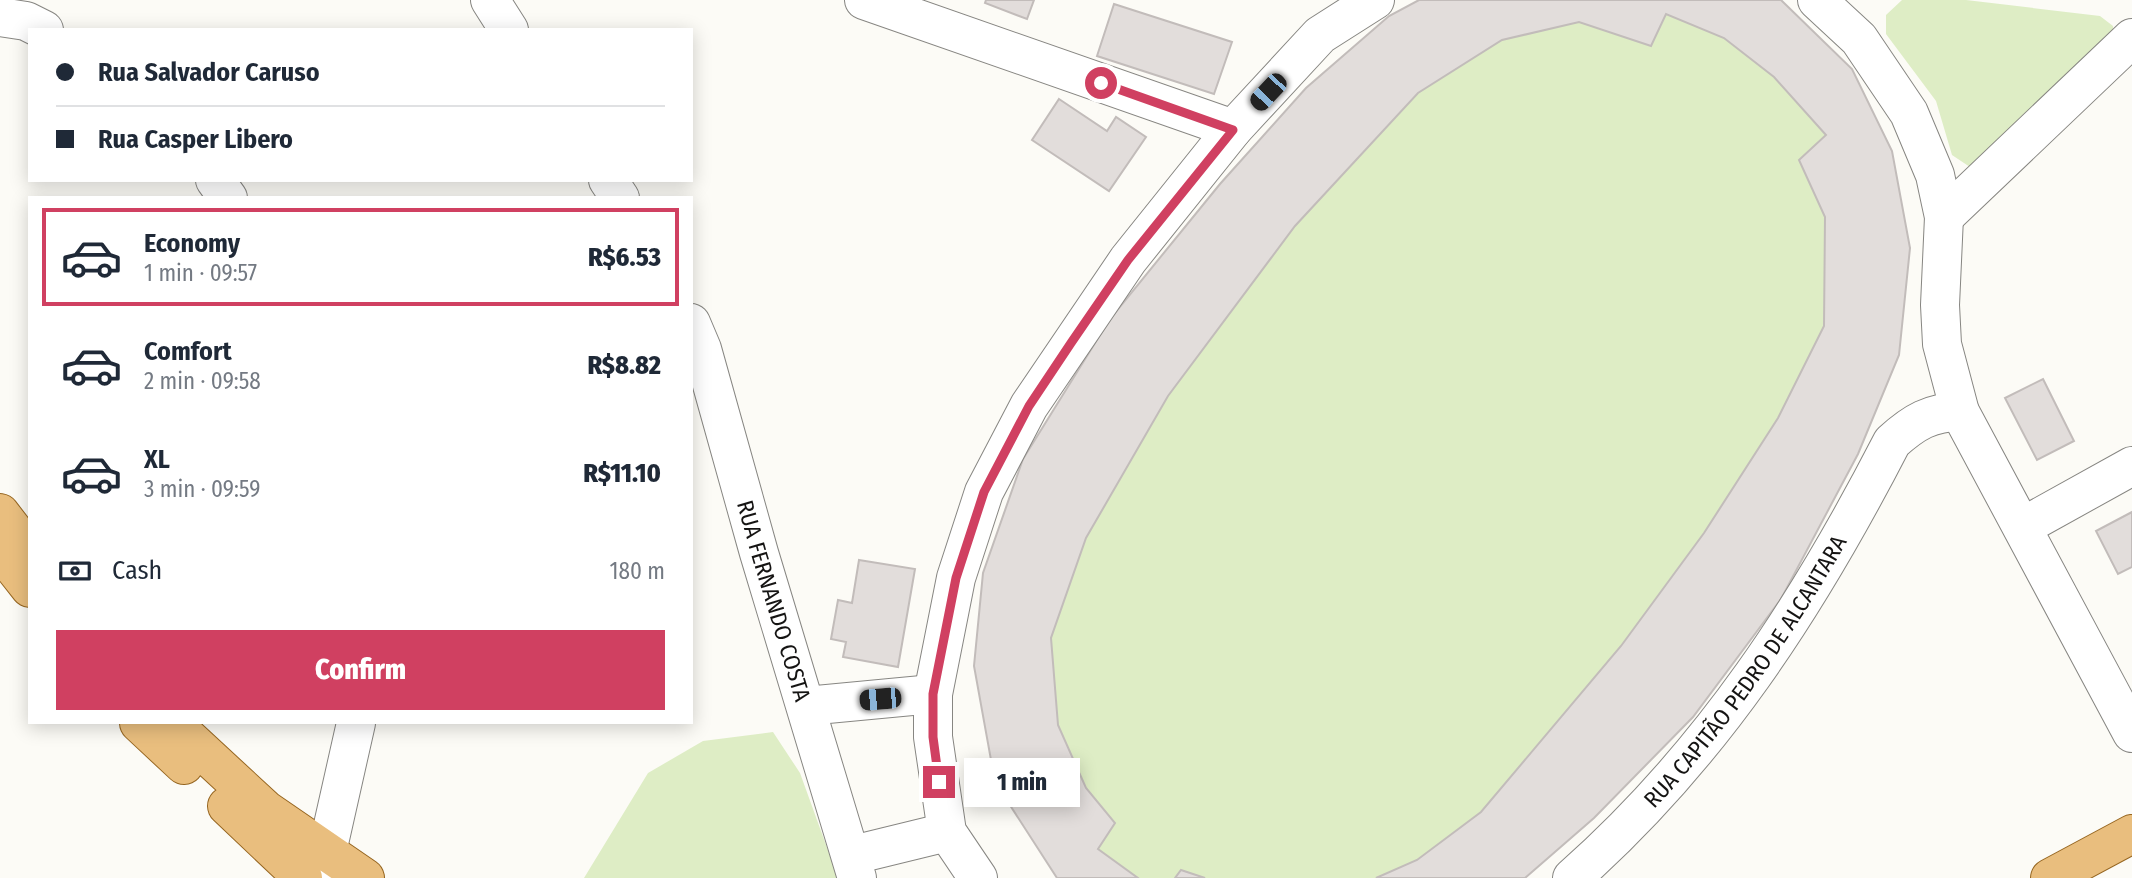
<!DOCTYPE html>
<html lang="en">
<head>
<meta charset="utf-8">
<style>
  :root { --surface:#fff; --page:#f6f6f7; --text:#1f2937; --muted:#747a83; --line:#e0e1e3; --accent:#d04061 }
  body { margin:0; font-family:"Fira Sans Condensed",sans-serif; background:var(--page); color:var(--text); height:100vh; display:flex; flex-direction:column; font-size:26px; white-space:nowrap }
  * { box-sizing:border-box; margin:0 }
  p { font-size:23px; color:var(--muted) }
  .icon { flex:none; width:38px; height:38px; fill:none; stroke:currentColor; stroke-width:2; stroke-linecap:round; stroke-linejoin:round }
  .map { position:relative; flex:1; overflow:hidden }
  .details { position:absolute; left:28px; top:196px; width:665px; height:528px; display:flex; flex-direction:column; background:var(--surface); border-radius:0px; box-shadow:0 4px 18px #0003 }
  .details>* { flex:none }
  .guide { position:absolute; left:28px; top:28px; width:665px; height:154px; border-radius:0px; box-shadow:0 4px 18px #0003; display:grid; align-content:center; height:154px; padding:0 28px; background:var(--surface) }
  .end { position:absolute; width:32px; height:32px; margin:-16px; border:9px solid #d04061; background:#fff; box-shadow:0 0 0 4px #fff }
  .from { border-radius:50% }
  .bubble { position:absolute; height:49px; border-radius:0px; background:var(--surface); box-shadow:0 4px 18px #0003; font-size:23px; font-weight:800; line-height:49px; text-align:center }
  .car { position:absolute; width:21px; height:42px; margin:-21px -10px; border-radius:9px; box-shadow:0 0 5px 2px #0007; background:linear-gradient(#222 24%,#8ab4d8 0 40%,#222 0 76%,#8ab4d8 0 86%,#222 0) }
  .guide b { display:flex; align-items:center; gap:24px; height:66px; font-size:26px }
  .guide b+b { border-top:2px solid var(--line) }
  .guide i { width:18px; height:18px; background:var(--text) }
  ul { padding:12px 0 0; list-style:none }
  li { display:flex; align-items:center; gap:21px; height:98px; margin:0 14px 10px; padding:0 14px; border:4px solid transparent; border-radius:0px }
  li div { flex:1 }
  li b { display:block; font-size:26px }
  li em { font-style:normal; font-weight:800 }
  li.current { border-color:var(--accent) }
  li>.icon { width:63px; height:63px; stroke-width:1.5 }
  .pay { display:flex; align-items:center; gap:18px; height:77px; padding:0 28px; font-size:26px }
  .pay p { margin-inline-start:auto }
  .button { display:flex; gap:14px; margin-top:auto; padding:14px 28px }
  .button a { flex:1; height:80px; border-radius:0px; background:var(--accent); color:#fff; font-size:28px; font-weight:800; line-height:80px; text-align:center }
  .map>svg:first-child { display:block }
  .green { fill:#deedc5 }
  .building { fill:#e2dddb; stroke:#c2bcba; stroke-width:2 }
  .lines { fill:none; stroke-linecap:round; stroke-linejoin:round }
  .minor-casing { stroke:#878682; stroke-width:40 }
  .major-casing { stroke:#966621; stroke-width:40 }
  .minor { stroke:#fff; stroke-width:38 }
  .major { stroke:#e9be7e; stroke-width:38 }
  .route { stroke:#d04061; stroke-width:9 }
  .labels { text-anchor:middle; stroke-width:7; stroke-linejoin:round; paint-order:stroke }
  .street-label { font-size:23px; fill:#151413; stroke:#fcfbf6 }
</style>
</head>
<body>
<div class="map">
<svg width="2132" height="878" viewBox="0 0 2132 878">
  <rect width="100%" height="100%" fill="#fcfbf6"/>
  <!-- green -->
  <path class="green" d="M1419,0H1781L1852,69L1892,151L1910,248L1899,355L1858,454L1781,599L1693,718L1594,818L1525,878H1057L995,782L974,666L983,573L1023,459L1110,319L1219,184L1306,88L1389,16Z
    M1902,0H1966L2100,16L2113,26L2114,44L1970,167L1952,155L1936,101L1886,34V15Z
    M773,732L800,773L838,878H584L648,773L703,741Z"/>
  <!-- building -->
  <path class="building" d="M986,0H1034L1027,19L985,3Z
    M1419,0H1781L1852,69L1892,151L1910,248L1899,355L1858,454L1781,599L1693,717L1594,818L1525,878H1376L1417,860L1481,812L1621,646L1704,533L1778,418L1824,326L1825,217L1799,160L1826,135L1774,77L1724,38L1666,14L1651,46L1579,22L1502,40L1418,93L1295,226L1168,396L1086,538L1051,638L1058,725L1086,788L1115,823L1098,849L1138,878H1057L995,782L974,666L983,573L1023,459L1110,319L1220,184L1306,88L1389,16Z
    M1114,4L1232,42L1214,94L1097,56Z
    M1059,99L1107,131L1116,117L1146,137L1109,191L1032,140Z
    M2043,379L2074,441L2037,460L2005,398Z
    M2132,512V567L2118,574L2096,531Z
    M859,560L915,569L898,667L843,657L846,642L831,639L838,600L852,603Z
    M1181,870L1205,878H1175Z"/>
  <g class="lines">
    <!-- minor casing -->
    <g class="minor-casing">
      <g id="minor">
        <path d="M490,0L509,30"/>
        <path d="M864,0L1233,129"/>
        <path d="M1817,0L1859,39L1909,113L1935,175L1944,217L1940,305L1942,344L1960,412L2132,733"/>
        <path d="M0,17L26,21L44,30"/>
        <path d="M215,180L228,198"/>
        <path d="M608,180L620,198"/>
        <path d="M1944,217L2132,38"/>
        <path id="s1" d="M691,323L702,349L759,553L857,878"/>
        <path d="M2024,526L2132,466"/>
        <path d="M806,706L933,694"/>
        <path d="M853,855L947,832"/>
        <path d="M314,878L327,852L356,723"/>
        <path d="M978,878L947,832L933,737V694L956,578L984,492L1029,406L1128,260L1233,129L1320,35L1375,0"/>
        <path id="s2" d="M1572,878C1712,754 1807,607 1892,442C1914,422 1931,412 1960,412"/>
      </g>
    </g>
    <!-- major casing -->
    <g class="major-casing">
      <path id="major" d="M0,513L30,552
        M0,550L30,588
        M139,723L184,765
        M172,723L266,810L365,878
        M227,806L303,878
        M2050,878L2132,834"/>
    </g>
    <!-- minor -->
    <use href="#minor" class="minor"/>
    <!-- major -->
    <use href="#major" class="major"/>
  </g>
  <g class="lines">
    <!-- route -->
    <path class="route" d="M939,782L933,737V694L956,578L984,492L1029,406L1071,343L1128,260L1233,130L1101,83"/>
  </g>
  <g class="labels">
    <!-- street labels -->
    <g class="street-label">
      <text dy="8" stroke="none"><textPath href="#s1" startOffset="290">RUA FERNANDO COSTA</textPath></text>
      <text dy="8" stroke="none"><textPath href="#s2" startOffset="271">RUA CAPITÃO PEDRO DE ALCANTARA</textPath></text>
    </g>
  </g>
</svg>
<i class="end from" style="left:1101px;top:83px"></i>
<i class="end" style="left:939px;top:782px"></i>
<div class="bubble" style="left:964px;top:758px;width:116px">1 min</div>
<i class="car" style="left:1268px;top:92px;rotate:223deg"></i>
<i class="car" style="left:880px;top:699px;rotate:265deg"></i>
<div class="guide">
<b><i class="from"></i>Rua Salvador Caruso</b>
<b><i></i>Rua Casper Libero</b>
</div>
<section class="details">
<ul>
<li class="current"><svg class="icon" aria-label="car" viewBox="0 0 24 24"><path d="M5 17H2v-5l4-1 3-4h7l3 4 3 1v5h-3M9 17h6M6 11h13"/><circle cx="7" cy="17" r="2"/><circle cx="17" cy="17" r="2"/></svg><div><b>Economy</b><p>1 min · 09:57</p></div><em>R$6.53</em></li>
<li><svg class="icon" aria-label="car" viewBox="0 0 24 24"><path d="M5 17H2v-5l4-1 3-4h7l3 4 3 1v5h-3M9 17h6M6 11h13"/><circle cx="7" cy="17" r="2"/><circle cx="17" cy="17" r="2"/></svg><div><b>Comfort</b><p>2 min · 09:58</p></div><em>R$8.82</em></li>
<li><svg class="icon" aria-label="car" viewBox="0 0 24 24"><path d="M5 17H2v-5l4-1 3-4h7l3 4 3 1v5h-3M9 17h6M6 11h13"/><circle cx="7" cy="17" r="2"/><circle cx="17" cy="17" r="2"/></svg><div><b>XL</b><p>3 min · 09:59</p></div><em>R$11.10</em></li>
</ul>
<div class="pay"><svg class="icon" aria-label="cash" viewBox="0 0 24 24"><path d="M3 7h18v10H3z"/><circle cx="12" cy="12" r="2"/></svg>Cash<p>180 m</p></div>
<div class="button"><a>Confirm</a></div>
</section>
</div>
</body>
</html>
